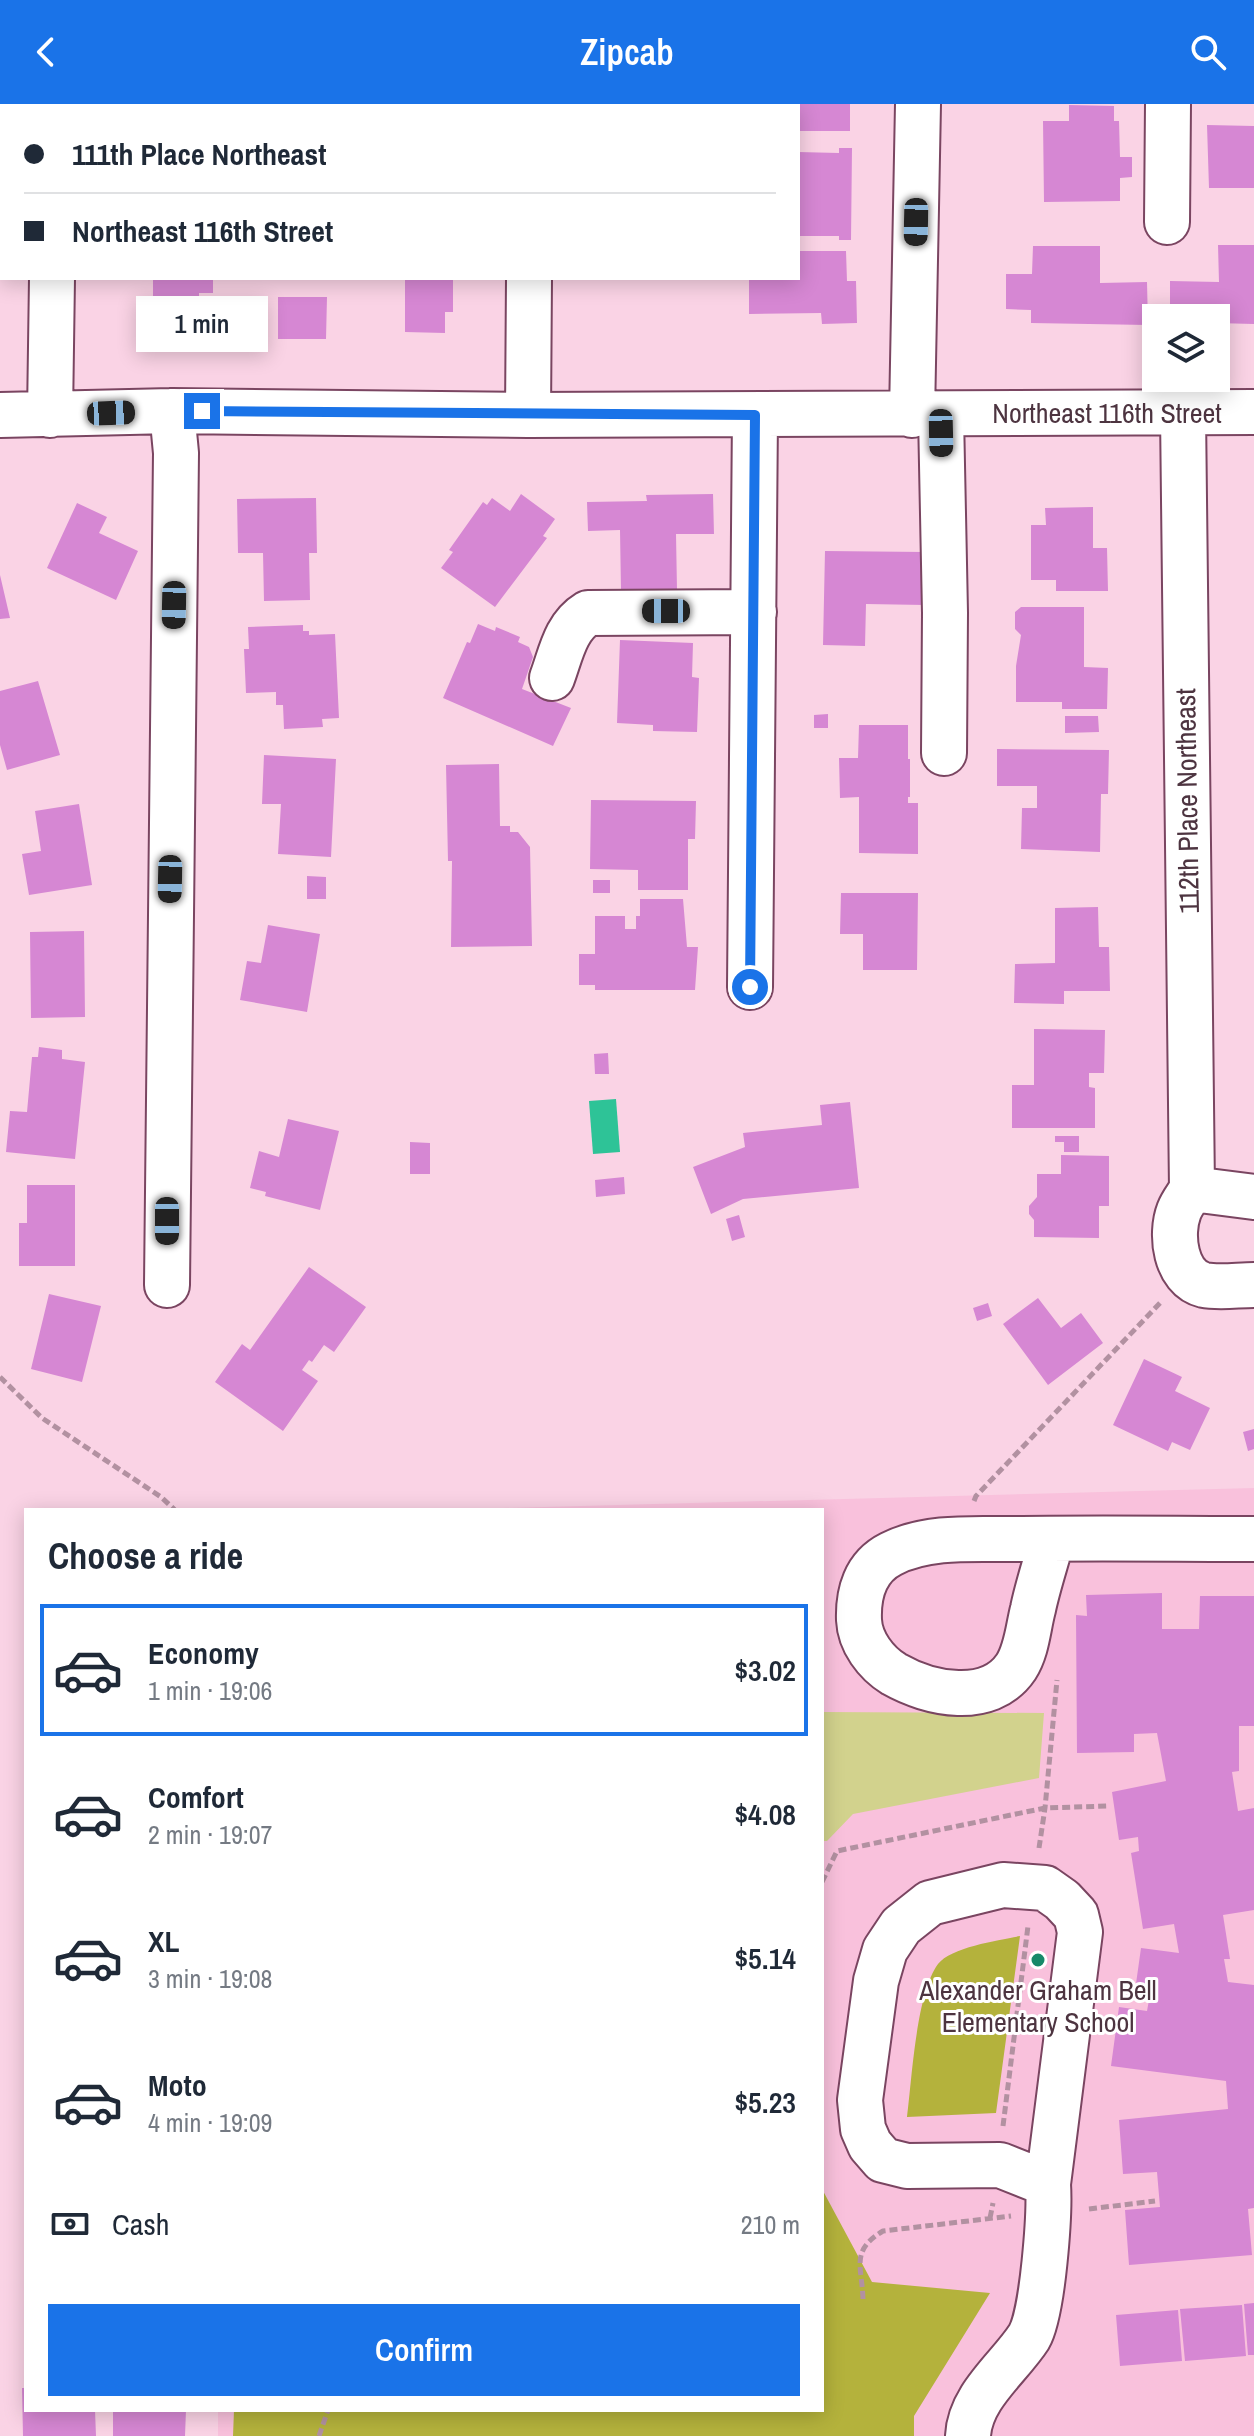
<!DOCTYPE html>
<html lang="en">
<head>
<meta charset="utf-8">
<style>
  :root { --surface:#fff; --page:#f2f2f3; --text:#1f2937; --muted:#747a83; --line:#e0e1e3; --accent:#1a73e8 }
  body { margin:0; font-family:"Archivo Narrow",sans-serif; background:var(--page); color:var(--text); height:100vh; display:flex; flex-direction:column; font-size:30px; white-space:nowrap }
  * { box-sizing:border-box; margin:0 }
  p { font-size:26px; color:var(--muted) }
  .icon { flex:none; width:44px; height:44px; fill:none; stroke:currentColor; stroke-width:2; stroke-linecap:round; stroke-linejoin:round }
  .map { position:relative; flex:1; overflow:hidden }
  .sheet { position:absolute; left:24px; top:1404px; width:800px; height:904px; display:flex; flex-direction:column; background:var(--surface); border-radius:0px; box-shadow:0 4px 20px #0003 }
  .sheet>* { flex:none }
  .top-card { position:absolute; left:0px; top:0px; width:800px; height:176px; box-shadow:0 4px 20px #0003; display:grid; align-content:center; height:176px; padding:0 24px; background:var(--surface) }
  .controls { position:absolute; left:1142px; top:200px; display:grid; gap:16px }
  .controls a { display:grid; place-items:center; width:88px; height:88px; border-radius:0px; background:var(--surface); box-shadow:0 4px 20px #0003; font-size:40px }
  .end { position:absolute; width:36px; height:36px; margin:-18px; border:10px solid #1a73e8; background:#fff; box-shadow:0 0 0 4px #fff }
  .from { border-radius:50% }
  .bubble { position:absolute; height:56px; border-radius:0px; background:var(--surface); box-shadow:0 4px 20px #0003; font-size:26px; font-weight:600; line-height:56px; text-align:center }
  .car { position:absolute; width:24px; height:48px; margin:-24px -12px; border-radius:10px; box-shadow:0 0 6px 2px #0007; background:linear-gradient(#222 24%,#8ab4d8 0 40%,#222 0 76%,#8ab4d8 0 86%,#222 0) }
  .top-card b { display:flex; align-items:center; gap:28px; height:76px; font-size:30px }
  .top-card b+b { border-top:2px solid var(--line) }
  .top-card i { width:20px; height:20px; background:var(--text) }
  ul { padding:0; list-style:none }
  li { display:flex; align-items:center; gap:24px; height:132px; margin:0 16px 12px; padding:0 8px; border:4px solid transparent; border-radius:0px }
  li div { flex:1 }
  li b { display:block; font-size:30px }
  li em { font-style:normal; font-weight:600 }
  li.active { border-color:var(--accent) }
  li>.icon { width:72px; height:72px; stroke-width:1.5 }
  h2 { padding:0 24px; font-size:36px; line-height:96px }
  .pay { display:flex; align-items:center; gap:20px; height:88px; padding:0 24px; font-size:30px }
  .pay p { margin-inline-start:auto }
  .button { display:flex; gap:16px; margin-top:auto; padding:16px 24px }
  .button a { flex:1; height:92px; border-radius:0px; background:var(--accent); color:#fff; font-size:32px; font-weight:600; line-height:92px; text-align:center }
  header { display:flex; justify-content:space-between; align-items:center; height:104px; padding:0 24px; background:var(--accent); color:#fff; font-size:36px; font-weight:600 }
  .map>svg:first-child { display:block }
  .built { fill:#f9c1dc }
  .green { fill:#d2d28d }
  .forest { fill:#b4b23c }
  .water { fill:#2ec397 }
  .building { fill:#d687d3 }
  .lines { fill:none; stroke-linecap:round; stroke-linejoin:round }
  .minor-casing { stroke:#7a4561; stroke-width:48 }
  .path { stroke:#b291a1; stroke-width:5; stroke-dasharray:8 4; stroke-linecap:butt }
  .minor { stroke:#fff; stroke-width:44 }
  .route { stroke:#1a73e8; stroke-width:10 }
  .poi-dot { fill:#178969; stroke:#fff; stroke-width:3 }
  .labels { text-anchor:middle; stroke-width:6; stroke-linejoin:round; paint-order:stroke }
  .street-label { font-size:28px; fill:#4d3440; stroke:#fff }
  .poi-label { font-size:28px; fill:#4d3440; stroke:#fff }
</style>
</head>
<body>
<header><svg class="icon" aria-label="back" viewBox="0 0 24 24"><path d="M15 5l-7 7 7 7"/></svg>Zipcab<svg class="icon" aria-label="search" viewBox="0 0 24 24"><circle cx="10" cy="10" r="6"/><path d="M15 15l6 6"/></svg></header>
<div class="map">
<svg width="1254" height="2332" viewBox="0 0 1254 2332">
  <rect width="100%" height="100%" fill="#fad3e5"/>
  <!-- built -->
  <path class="built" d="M1254,1384V2332H218V2306H822V1406H430Z"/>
  <!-- green -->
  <path class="green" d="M822,1608L1044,1609L1039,1674L853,1710L827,1737H822Z"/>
  <!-- forest -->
  <path class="forest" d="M1020,1832L996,2009L907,2013C912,1975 916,1890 938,1860C951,1843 1000,1836 1020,1832Z
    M822,2085L872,2178L990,2189L914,2312V2332H233L234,2306H822Z"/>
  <!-- water -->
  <path class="water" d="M616,995L620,1048L593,1050L589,997Z"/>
  <!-- building -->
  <path class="building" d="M798,0H850V27H798Z
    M1069,1L1114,2V17H1119L1120,53H1132V73L1120,74V97L1044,98L1043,17H1069Z
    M1207,21L1254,22V84H1209Z
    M839,44H852L851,136H839V132H798V48L839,49Z
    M1218,141H1254V220L1216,219V214H1170V177L1219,178Z
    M1033,142H1100V179L1147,178L1148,221L1031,219V206L1006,205V170H1032Z
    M798,147H846L847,177H856L857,219L822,220L821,209L749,210V174H798Z
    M153,174H213V189H199V195L153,194Z
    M405,174H453V208H445V229L405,228Z
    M278,193H327L326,235H278Z
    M521,390L555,415L543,432L547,434L495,503L441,464L453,448L449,446L483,398L487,401L492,394L510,407Z
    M713,390L714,430H676L677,486L621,487L620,426L588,427L587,398L647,397L646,391Z
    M316,394L317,449H309L310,496L264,497L263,449H238L237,395Z
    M77,399L107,413L99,429L138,447L116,496L47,464Z
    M1093,403V444H1107L1108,487H1056V476H1031V421H1046L1045,404Z
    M825,447L925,448V501L866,500L865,542L823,541Z
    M0,471L10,514L0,515Z
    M1021,503H1084V563L1108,564L1107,605H1062V598H1016V562L1021,531L1015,525V508Z
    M478,520L495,527L496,523L520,533L518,538L529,543L533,553L522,585L571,604L553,642L443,594L467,538L470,539Z
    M303,521V527H309V531L335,530L339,614L322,615L323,623L284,625L283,601H276V588L246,589L244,545H249L248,523Z
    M620,536L693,539L692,573L699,574L697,628L653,627V621L617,619Z
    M38,577L60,651L7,666L0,641V587Z
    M828,610V624H814V611Z
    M1065,612H1098L1099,628L1065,629Z
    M859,621H908V655H910V693H908V699H918V750L859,749V693L840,694L839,654H858Z
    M997,645L1109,646L1108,690H1101L1100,748L1021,745L1022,704H1037V682H997Z
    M264,651L336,655L331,753L278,750L281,700H262Z
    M499,660L500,722H510V728H518L530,743L532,842L451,843L452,757H448L446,661Z
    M591,696L696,697L695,735H688V786H638V766L590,765Z
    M79,700L92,781L29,791L22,750L41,747L35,707Z
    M307,772L326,773V795H307Z
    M593,776H610V789H593Z
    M841,789H918L917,866H863V830H840Z
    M640,795H683L687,843H698L695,886H595V881H579V850H595V812H625V825H636V812H640Z
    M1098,803L1099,843H1109L1110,887H1064V900L1014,899L1015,860L1055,859V804Z
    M268,821L320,830L307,908L240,896L247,857L261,859Z
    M84,827L85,913L31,914L30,828Z
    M1034,925L1105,926L1104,969H1089V983L1095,984V1024H1012V981H1034Z
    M39,943L62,946V955L85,958L75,1055L6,1048L10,1007L27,1008L32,953H38Z
    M608,949L609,970H595L594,950Z
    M850,998L859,1084L743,1095L711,1110L693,1063L745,1043L743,1029L822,1021L820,1001Z
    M288,1015L339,1027L320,1106L265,1092L266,1088L250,1084L259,1047L279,1053Z
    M1055,1032H1079V1048H1064V1038H1055Z
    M410,1038L430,1039V1070H410Z
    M1061,1051L1109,1052V1102H1099V1134L1034,1133V1116L1029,1110V1102L1037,1093V1070H1061Z
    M624,1073L625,1090L596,1093L595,1076Z
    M27,1081H75V1162H19V1119H27Z
    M739,1111L745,1133L732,1137L726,1115Z
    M309,1163L366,1203L334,1248L324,1241L312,1258L309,1256L302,1266L318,1277L283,1327L215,1278L242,1240L250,1246Z
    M49,1190L101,1202L82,1278L31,1265Z
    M1038,1194L1061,1224L1081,1209L1103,1239L1048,1281L1003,1220Z
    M988,1199L992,1212L977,1217L973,1204Z
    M1144,1255L1182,1273L1175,1287L1210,1304L1190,1346L1172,1338L1168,1347L1113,1321Z
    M1254,1325V1345L1248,1347L1243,1328Z
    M1162,1489V1525H1199L1200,1492H1254V1622H1239V1667L1232,1668L1238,1707L1254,1704V1806L1223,1811L1230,1855H1224L1228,1878L1254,1881V2104L1248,2105L1252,2151L1129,2161L1125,2106L1160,2103L1157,2068L1123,2070L1119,2016L1228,2005L1226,1977L1111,1962L1119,1903L1147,1907L1149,1896L1134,1894L1141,1844L1179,1849L1174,1820L1143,1825L1131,1749L1139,1747L1138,1733L1119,1736L1112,1688L1166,1677L1157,1629L1134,1630V1648L1077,1649L1076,1511L1087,1512L1086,1491Z
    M1254,2199V2251H1248L1244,2200Z
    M1242,2201L1246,2252L1185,2257L1180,2205Z
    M1178,2206L1182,2257L1120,2262L1116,2211Z
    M22,2284H26V2306H95L96,2332H23Z
    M113,2306H186L185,2332H113Z"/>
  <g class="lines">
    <!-- minor casing -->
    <g class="minor-casing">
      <path id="minor" d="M54,2V0
        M530,2V0
        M0,6H2
        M1167,118L1168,0
        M1183,309L1192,1085C1188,1092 1182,1099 1179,1107C1170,1130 1175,1174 1204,1181C1219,1184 1238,1181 1254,1181
        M0,311L172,307L528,311L1254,308
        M50,311L52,174
        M528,311L529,174
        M912,311L918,0
        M941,311L945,509L944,649
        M552,574C561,550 565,523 588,509L754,508
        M750,883L755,311
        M1192,1085L1254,1093
        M167,1181L176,349L172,307
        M1052,1435C1046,1458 1038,1481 1033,1505C1028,1524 1027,1546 1016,1563C989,1603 929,1590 894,1570C876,1559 860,1538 859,1516C858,1489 865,1463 891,1450C930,1430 981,1436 1023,1435C1100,1434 1177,1435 1254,1435
        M968,2332C970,2292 1009,2264 1029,2233C1043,2209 1050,2109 1048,2080L1080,1828L1076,1811L1062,1796L1045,1784L1003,1781L930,1799L901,1822L885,1846L876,1877L860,1996L863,2025L870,2041L883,2056L907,2062L1000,2061L1048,2080"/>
    </g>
    <!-- path -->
    <path class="path" d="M0,1273L42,1314L161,1393L175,1406
      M974,1397L976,1392L1161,1198
      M1039,1744L1045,1704L1057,1576
      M822,1778L837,1747L1045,1704L1108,1702
      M1003,2022L1028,1822
      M1089,2105L1155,2097
      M990,2114L993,2099
      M863,2195C862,2162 850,2147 883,2127L1011,2112
      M319,2332L328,2306"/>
    <!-- minor -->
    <use href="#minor" class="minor"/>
  </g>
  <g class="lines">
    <!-- route -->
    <path class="route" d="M202,307L755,311L750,883"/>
  </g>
  <!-- markers -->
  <circle class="poi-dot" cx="1038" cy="1856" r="8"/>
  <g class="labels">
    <!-- street labels -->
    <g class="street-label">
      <text x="1107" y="319">Northeast 116th Street</text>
      <text transform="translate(1187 697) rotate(-91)" y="10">112th Place Northeast</text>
    </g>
    <!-- poi labels -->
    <g class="poi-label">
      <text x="1038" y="1896">Alexander Graham Bell<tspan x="1038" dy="32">Elementary School</tspan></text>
    </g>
  </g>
</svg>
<div class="controls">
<a><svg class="icon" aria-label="layers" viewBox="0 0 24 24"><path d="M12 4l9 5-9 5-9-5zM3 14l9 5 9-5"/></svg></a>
</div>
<i class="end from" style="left:750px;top:883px"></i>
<i class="end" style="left:202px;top:307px"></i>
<div class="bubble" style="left:136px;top:192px;width:132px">1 min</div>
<i class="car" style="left:916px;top:118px;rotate:181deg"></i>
<i class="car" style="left:111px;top:309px;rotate:88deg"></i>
<i class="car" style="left:941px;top:329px;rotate:179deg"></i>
<i class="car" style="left:174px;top:501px;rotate:181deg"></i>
<i class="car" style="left:666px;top:507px;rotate:270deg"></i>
<i class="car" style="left:170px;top:775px;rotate:181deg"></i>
<i class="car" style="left:167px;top:1117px;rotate:180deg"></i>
<div class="top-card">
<b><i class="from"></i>111th Place Northeast</b>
<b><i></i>Northeast 116th Street</b>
</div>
<section class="sheet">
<h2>Choose a ride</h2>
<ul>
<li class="active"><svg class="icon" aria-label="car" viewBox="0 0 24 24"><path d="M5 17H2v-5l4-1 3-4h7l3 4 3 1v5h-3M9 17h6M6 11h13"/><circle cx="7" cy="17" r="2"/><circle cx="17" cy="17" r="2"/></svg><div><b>Economy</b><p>1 min · 19:06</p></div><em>$3.02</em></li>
<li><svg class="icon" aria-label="car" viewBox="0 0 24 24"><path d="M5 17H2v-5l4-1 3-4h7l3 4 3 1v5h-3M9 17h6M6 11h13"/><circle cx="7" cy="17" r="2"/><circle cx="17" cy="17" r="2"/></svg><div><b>Comfort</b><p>2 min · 19:07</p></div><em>$4.08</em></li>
<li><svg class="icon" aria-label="car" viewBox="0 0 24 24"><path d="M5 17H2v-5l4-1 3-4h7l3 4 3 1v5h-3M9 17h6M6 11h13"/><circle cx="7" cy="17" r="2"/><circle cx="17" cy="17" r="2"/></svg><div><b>XL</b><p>3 min · 19:08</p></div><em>$5.14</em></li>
<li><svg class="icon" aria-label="car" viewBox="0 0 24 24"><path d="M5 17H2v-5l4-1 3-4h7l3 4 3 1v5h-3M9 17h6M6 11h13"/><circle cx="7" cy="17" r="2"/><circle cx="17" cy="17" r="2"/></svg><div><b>Moto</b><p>4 min · 19:09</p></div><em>$5.23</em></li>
</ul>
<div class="pay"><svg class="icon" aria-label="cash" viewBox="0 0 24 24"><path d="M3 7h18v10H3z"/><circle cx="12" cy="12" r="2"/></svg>Cash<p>210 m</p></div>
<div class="button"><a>Confirm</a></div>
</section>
</div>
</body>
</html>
